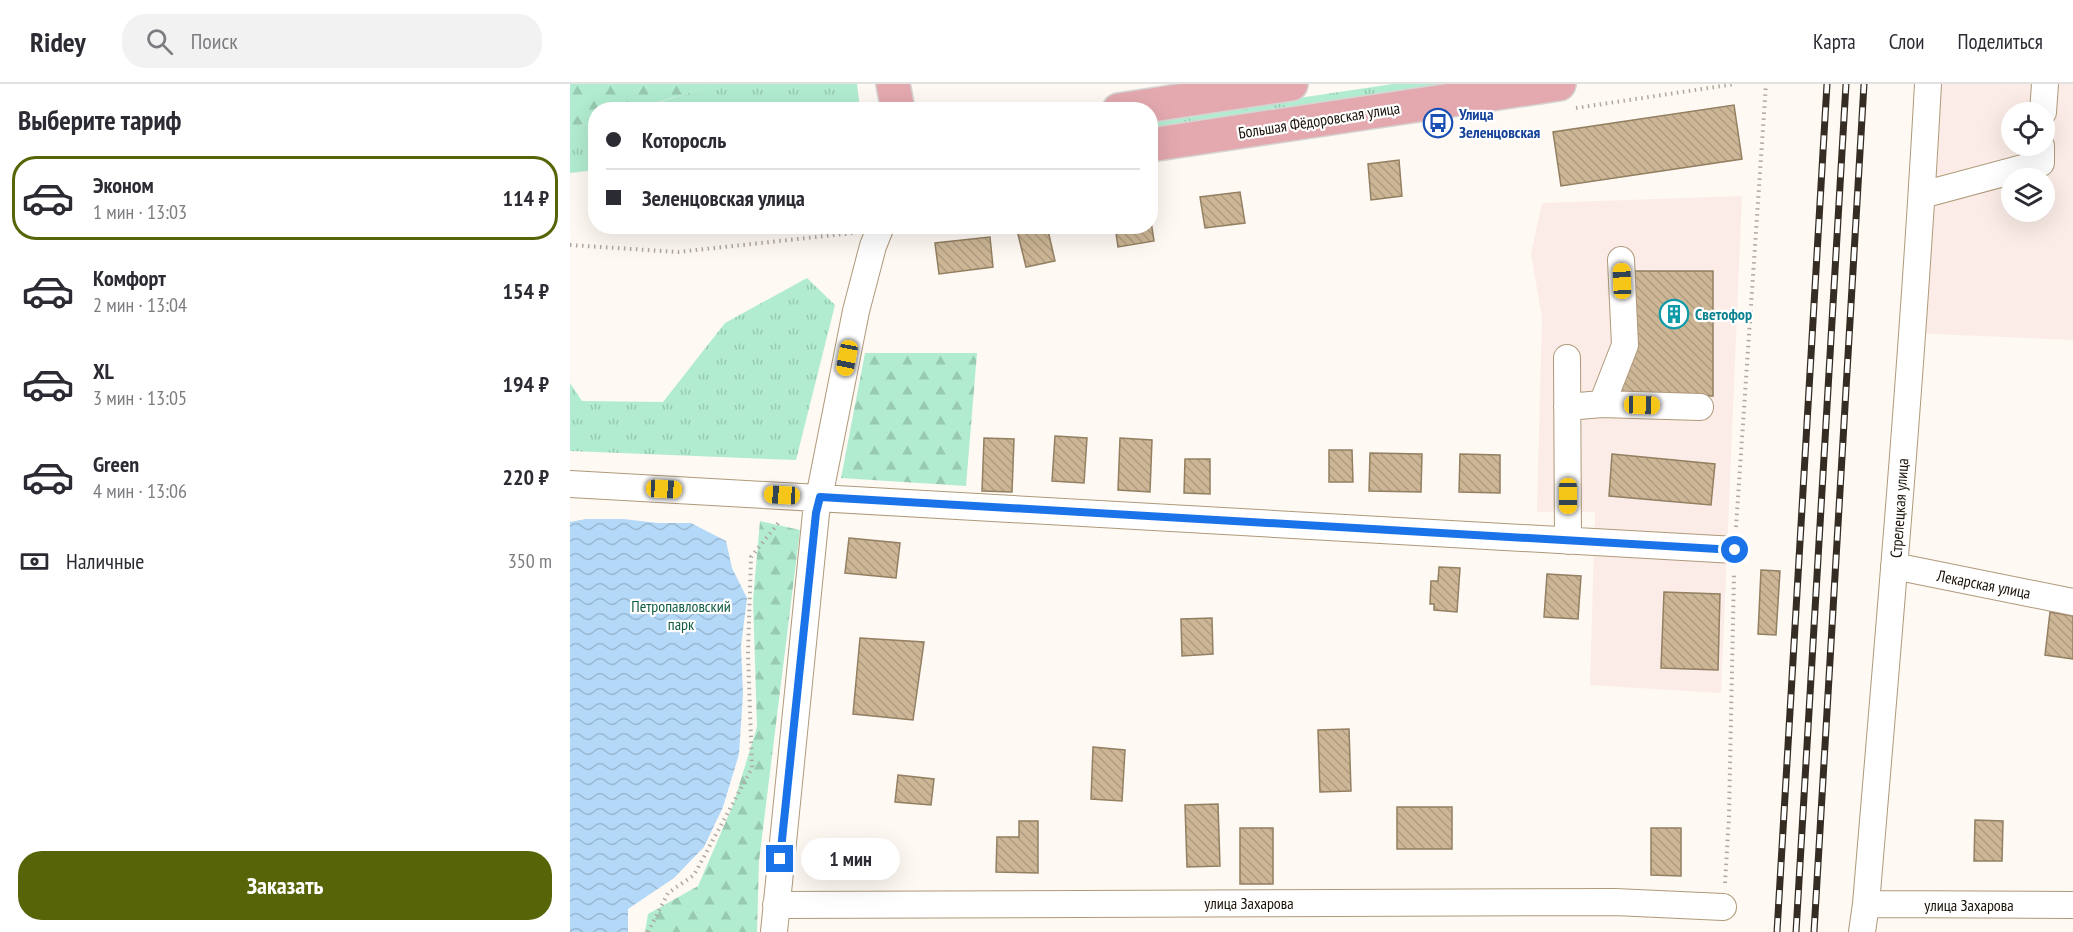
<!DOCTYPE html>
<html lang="ru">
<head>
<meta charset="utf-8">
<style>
  :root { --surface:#fff; --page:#f2f2f3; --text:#2b2b33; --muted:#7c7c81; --line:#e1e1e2; --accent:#586408 }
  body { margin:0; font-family:"PT Sans Narrow",sans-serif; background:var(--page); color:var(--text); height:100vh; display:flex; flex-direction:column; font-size:22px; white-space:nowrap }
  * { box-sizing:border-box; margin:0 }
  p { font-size:20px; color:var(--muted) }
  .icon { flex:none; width:33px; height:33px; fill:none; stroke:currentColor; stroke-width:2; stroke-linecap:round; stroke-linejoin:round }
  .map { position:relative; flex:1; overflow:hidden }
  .panel { display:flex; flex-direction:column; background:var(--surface); width:570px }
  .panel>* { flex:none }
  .hud { position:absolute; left:18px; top:18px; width:570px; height:132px; border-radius:24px; box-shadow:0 6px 24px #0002; display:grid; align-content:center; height:132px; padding:0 18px; background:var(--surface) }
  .controls { position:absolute; left:1431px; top:18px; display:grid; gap:12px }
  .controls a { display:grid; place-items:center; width:54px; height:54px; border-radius:50%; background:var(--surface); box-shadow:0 6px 24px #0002; font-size:30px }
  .end { position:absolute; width:27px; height:27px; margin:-14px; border:8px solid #1a73e8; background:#fff; box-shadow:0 0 0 3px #fff }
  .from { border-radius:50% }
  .bubble { position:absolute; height:42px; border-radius:21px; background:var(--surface); box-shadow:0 6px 24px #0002; font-size:20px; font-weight:700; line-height:42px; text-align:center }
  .car { position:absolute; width:18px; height:36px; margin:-18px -9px; border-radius:8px; box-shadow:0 0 4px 2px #0007; background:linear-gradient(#f5c518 24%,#345 0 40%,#f5c518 0 76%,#345 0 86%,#f5c518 0) }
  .hud b { display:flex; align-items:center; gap:21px; height:57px; font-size:22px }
  .hud b+b { border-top:2px solid var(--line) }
  .hud i { width:15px; height:15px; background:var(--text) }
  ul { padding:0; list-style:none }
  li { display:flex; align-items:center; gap:18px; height:84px; margin:0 12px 9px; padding:0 6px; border:3px solid transparent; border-radius:24px }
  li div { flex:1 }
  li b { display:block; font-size:22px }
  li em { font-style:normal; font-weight:700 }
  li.current { border-color:var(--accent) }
  li>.icon { width:54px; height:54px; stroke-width:1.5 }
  h2 { padding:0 18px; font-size:27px; line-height:72px }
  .pay { display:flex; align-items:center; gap:15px; height:66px; padding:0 18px; font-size:22px }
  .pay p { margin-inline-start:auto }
  .cta { display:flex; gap:12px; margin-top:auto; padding:12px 18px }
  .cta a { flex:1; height:69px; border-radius:24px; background:var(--accent); color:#fff; font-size:24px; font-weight:700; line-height:69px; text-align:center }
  header { display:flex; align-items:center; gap:36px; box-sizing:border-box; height:84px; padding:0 30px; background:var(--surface); border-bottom:2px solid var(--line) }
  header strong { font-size:28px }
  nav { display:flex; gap:33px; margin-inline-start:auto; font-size:21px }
  .search { width:420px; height:54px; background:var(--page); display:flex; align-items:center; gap:15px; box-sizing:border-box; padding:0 21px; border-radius:24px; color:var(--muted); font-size:22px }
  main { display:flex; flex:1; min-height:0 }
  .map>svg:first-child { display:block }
  .commercial { fill:#fbece7; fill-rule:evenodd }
  .grass { fill:url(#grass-tufts) }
  .forest { fill:url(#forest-firs) }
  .water { fill:url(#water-waves) }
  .building { fill:url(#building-back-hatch); stroke:#937f61; stroke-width:1.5 }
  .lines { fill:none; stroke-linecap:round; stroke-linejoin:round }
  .minor-casing { stroke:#af997b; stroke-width:28 }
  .major-casing { stroke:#d6d4d2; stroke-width:36 }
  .path { stroke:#afa8a1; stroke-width:4; stroke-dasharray:1.5 4.5; stroke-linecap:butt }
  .minor { stroke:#fff; stroke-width:26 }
  .major { stroke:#e3a9af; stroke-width:33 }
  .rail-casing { stroke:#352d23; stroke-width:7 }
  .rail { stroke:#fff; stroke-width:4.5; stroke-dasharray:14; stroke-linecap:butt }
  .route { stroke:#1a73e8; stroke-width:8 }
  .labels { text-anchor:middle; stroke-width:4.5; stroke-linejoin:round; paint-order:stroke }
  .transit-label { font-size:16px; font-weight:bold; fill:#164399; stroke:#fff; text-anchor:start }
  .street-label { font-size:16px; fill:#191006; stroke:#fff }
  .culture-label { font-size:16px; font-weight:bold; fill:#0d838f; stroke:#fff; text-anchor:start }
  .park-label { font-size:16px; fill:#125c42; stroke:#fff }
</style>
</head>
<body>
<header>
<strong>Ridey</strong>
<div class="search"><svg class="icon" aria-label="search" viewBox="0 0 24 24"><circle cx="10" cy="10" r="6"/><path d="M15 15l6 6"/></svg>Поиск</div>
<nav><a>Карта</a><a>Слои</a><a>Поделиться</a></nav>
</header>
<main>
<section class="panel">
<h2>Выберите тариф</h2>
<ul>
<li class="current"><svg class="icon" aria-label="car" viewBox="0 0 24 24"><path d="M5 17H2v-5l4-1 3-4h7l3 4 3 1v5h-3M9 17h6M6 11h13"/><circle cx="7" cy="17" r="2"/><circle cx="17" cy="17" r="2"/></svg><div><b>Эконом</b><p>1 мин · 13:03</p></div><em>114 ₽</em></li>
<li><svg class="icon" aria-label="car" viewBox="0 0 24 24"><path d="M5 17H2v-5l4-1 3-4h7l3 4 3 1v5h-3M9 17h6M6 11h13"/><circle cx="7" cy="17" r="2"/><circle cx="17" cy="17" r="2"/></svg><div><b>Комфорт</b><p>2 мин · 13:04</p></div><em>154 ₽</em></li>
<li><svg class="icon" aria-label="car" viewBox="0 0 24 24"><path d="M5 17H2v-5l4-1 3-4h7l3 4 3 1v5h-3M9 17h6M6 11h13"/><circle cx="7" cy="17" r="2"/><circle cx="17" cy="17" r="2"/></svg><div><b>XL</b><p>3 мин · 13:05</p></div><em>194 ₽</em></li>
<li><svg class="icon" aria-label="car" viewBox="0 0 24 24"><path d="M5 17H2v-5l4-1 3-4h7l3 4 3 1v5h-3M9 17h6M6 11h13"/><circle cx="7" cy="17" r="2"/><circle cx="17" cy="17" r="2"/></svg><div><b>Green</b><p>4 мин · 13:06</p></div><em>220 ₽</em></li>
</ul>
<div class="pay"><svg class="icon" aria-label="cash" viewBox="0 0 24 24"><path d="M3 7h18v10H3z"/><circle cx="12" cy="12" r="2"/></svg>Наличные<p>350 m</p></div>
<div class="cta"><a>Заказать</a></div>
</section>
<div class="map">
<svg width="1503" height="848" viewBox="0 0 1503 848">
  <defs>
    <pattern id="grass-tufts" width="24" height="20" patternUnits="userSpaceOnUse" patternTransform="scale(1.5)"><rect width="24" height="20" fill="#b1ecd0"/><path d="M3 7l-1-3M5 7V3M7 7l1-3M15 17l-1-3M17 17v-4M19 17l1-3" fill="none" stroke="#98c9b1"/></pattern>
    <pattern id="forest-firs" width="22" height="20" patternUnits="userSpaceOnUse" patternTransform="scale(1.5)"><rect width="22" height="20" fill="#b1ecd0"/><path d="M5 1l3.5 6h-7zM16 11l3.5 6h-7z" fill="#98c9b1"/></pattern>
    <pattern id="water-waves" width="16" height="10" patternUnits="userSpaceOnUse" patternTransform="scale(1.5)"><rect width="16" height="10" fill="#b3d8f8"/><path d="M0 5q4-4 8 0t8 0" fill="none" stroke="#99b8d3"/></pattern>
    <pattern id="building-back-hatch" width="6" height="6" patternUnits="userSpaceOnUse" patternTransform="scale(1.5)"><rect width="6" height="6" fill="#ccb696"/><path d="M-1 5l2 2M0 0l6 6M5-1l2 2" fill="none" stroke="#af9b80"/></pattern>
  </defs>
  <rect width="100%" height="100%" fill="#fef9f3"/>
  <!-- commercial -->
  <path class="commercial" d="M1358,0H1503V256L1342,249ZM1442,28H1474V62H1442ZM1442,94H1474V128H1442Z
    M1172,112L1151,609L1020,601L1025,428H967L972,234L961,170L972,119Z"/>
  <!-- grass -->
  <path class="grass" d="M138,0H287L290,25L64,26L134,4Z
    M823,0H891L581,46L580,36Z
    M25,37V86L0,89V42H9Z
    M237,194L265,221L226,376L0,367V299L12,317L93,318L155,239Z"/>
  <!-- forest -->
  <path class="forest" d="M0,0H138L135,4L64,25L26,26L25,37L9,42H0Z
    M295,269H407L396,402L271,394Z
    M190,437L230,446L189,777L187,848H75L78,830L128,802L163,721L187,643L183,516Z"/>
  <!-- water -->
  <path class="water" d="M16,435H53L88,439H121L156,457L162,484L177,514L171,562L173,610L169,670L153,723L134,763L104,794L58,825V848H0V438Z"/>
  <!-- building -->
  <path class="building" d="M1164,21L1172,75L991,102L983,48Z
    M829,76L832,112L801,116L798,80Z
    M670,108L675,139L635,144L630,113Z
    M580,131L584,157L548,163L545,142H580Z
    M446,142H477L485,177L456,183Z
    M420,153L423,183L369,190L365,159Z
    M1065,187H1143V312L1045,310L1063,274Z
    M485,352L517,354L514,399L482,397Z
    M414,354L444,355L442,408L412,407Z
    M550,354L582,356L580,408L548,406Z
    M759,366H782L783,398H759Z
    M800,369L852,370L851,408L799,407Z
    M890,370L930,371V409L889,408Z
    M1042,370L1145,380L1141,421L1039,412Z
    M615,375H640V410L614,409Z
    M279,454L330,459L326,494L275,489Z
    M869,483L890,484L887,528L864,526V520H860L861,497H868Z
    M1191,486L1210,487L1206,551L1188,550Z
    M977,490L1011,492L1008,535L974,533Z
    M1094,508L1150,510L1148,586L1091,584Z
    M1480,528L1503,532V575L1475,571Z
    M642,534L643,570L612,572L611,535Z
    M290,554L354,558L343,636L283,630Z
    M779,645L781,707L750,708L748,646Z
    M523,663L555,666L552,717L521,715Z
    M328,691L364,695L361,721L325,718Z
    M648,720L650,782L617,783L615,721Z
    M827,723H882V765H827Z
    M1405,736L1433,737L1432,777H1404Z
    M449,737H468V789L426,788L427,753H449Z
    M670,744H703V800H670Z
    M1081,744H1111V792L1081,791Z"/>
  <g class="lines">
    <!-- minor casing -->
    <g class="minor-casing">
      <path id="minor" d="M1473,28L1475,0
        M1352,111L1471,79V62
        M997,274L998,457
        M1032,320L1130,323
        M997,323L1032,320L1055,261L1051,176
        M0,400L1165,466
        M1324,482L1503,518
        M1296,820L1503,821
        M206,821L1045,818L1153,823
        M204,848L246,429L286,227L303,162L311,142
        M1292,848L1296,820C1319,547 1343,274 1358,0"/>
    </g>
    <!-- major casing -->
    <g class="major-casing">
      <path id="major" d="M323,0L328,26
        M549,26L721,0
        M580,61L989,0"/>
    </g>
    <!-- path -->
    <path class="path" d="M1006,24L1165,0
      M0,161L108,168L283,149
      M1166,443L1196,0
      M1155,799L1159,732L1164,489
      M78,848L98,809L124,791L182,684L178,569L181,473L210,437"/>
    <!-- minor -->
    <use href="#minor" class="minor"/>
    <!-- major -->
    <use href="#major" class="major"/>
    <!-- rail casing -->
    <g class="rail-casing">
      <path id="rail" d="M1207,848L1257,0
        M1226,848L1276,0
        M1244,848L1294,0"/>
    </g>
    <!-- rail -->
    <use href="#rail" class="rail"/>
  </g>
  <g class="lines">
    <!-- route -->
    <path class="route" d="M210,775L246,429L250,413L1165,466"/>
  </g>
  <!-- icons -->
  <defs>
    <g id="bus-ring" transform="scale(1.5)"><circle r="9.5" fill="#fff" stroke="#1a4fb4" stroke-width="1.5"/><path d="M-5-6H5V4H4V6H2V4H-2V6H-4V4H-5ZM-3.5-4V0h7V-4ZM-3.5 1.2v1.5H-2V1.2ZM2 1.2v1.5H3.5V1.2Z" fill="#1a4fb4"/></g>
    <g id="building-ring" transform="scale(1.5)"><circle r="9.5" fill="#fff" stroke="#0f9aa8" stroke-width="1.5"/><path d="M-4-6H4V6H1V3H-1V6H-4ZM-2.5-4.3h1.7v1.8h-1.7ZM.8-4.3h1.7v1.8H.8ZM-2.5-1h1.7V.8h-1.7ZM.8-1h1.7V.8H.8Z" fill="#0f9aa8"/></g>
  </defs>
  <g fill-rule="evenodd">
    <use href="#bus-ring" x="868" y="39"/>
    <use href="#building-ring" x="1104" y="230"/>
  </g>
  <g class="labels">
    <!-- transit labels -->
    <g class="transit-label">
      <text x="889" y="36">Улица<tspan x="889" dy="18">Зеленцовская</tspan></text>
    </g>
    <!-- street labels -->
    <g class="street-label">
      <text transform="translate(749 36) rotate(-9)" y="6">Большая Фёдоровская улица</text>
      <text transform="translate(1329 424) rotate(-86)" y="6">Стрелецкая улица</text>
      <text transform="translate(1414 500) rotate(11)" y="6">Лекарская улица</text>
      <text x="679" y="825">улица Захарова</text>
      <text x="1399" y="827">улица Захарова</text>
    </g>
    <!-- culture labels -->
    <g class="culture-label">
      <text x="1125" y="236">Светофор</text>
    </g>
    <!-- park labels -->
    <g class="park-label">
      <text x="111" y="528">Петропавловский<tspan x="111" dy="18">парк</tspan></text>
    </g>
  </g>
</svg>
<div class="controls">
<a><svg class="icon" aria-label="locate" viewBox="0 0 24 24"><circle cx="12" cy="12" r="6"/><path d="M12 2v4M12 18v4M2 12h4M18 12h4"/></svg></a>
<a><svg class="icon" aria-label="layers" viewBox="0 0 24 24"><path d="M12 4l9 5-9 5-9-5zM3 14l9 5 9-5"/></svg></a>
</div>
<i class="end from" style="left:1165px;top:466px"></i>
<i class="end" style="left:210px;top:775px"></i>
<div class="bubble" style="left:231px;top:754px;width:99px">1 мин</div>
<i class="car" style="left:1052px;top:197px;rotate:358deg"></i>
<i class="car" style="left:277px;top:274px;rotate:191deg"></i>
<i class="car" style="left:1072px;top:321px;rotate:91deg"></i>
<i class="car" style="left:94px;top:405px;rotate:93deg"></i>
<i class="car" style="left:212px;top:411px;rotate:273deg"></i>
<i class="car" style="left:998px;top:412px;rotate:180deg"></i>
<div class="hud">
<b><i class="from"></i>Которосль</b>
<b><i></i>Зеленцовская улица</b>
</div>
</div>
</main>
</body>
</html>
